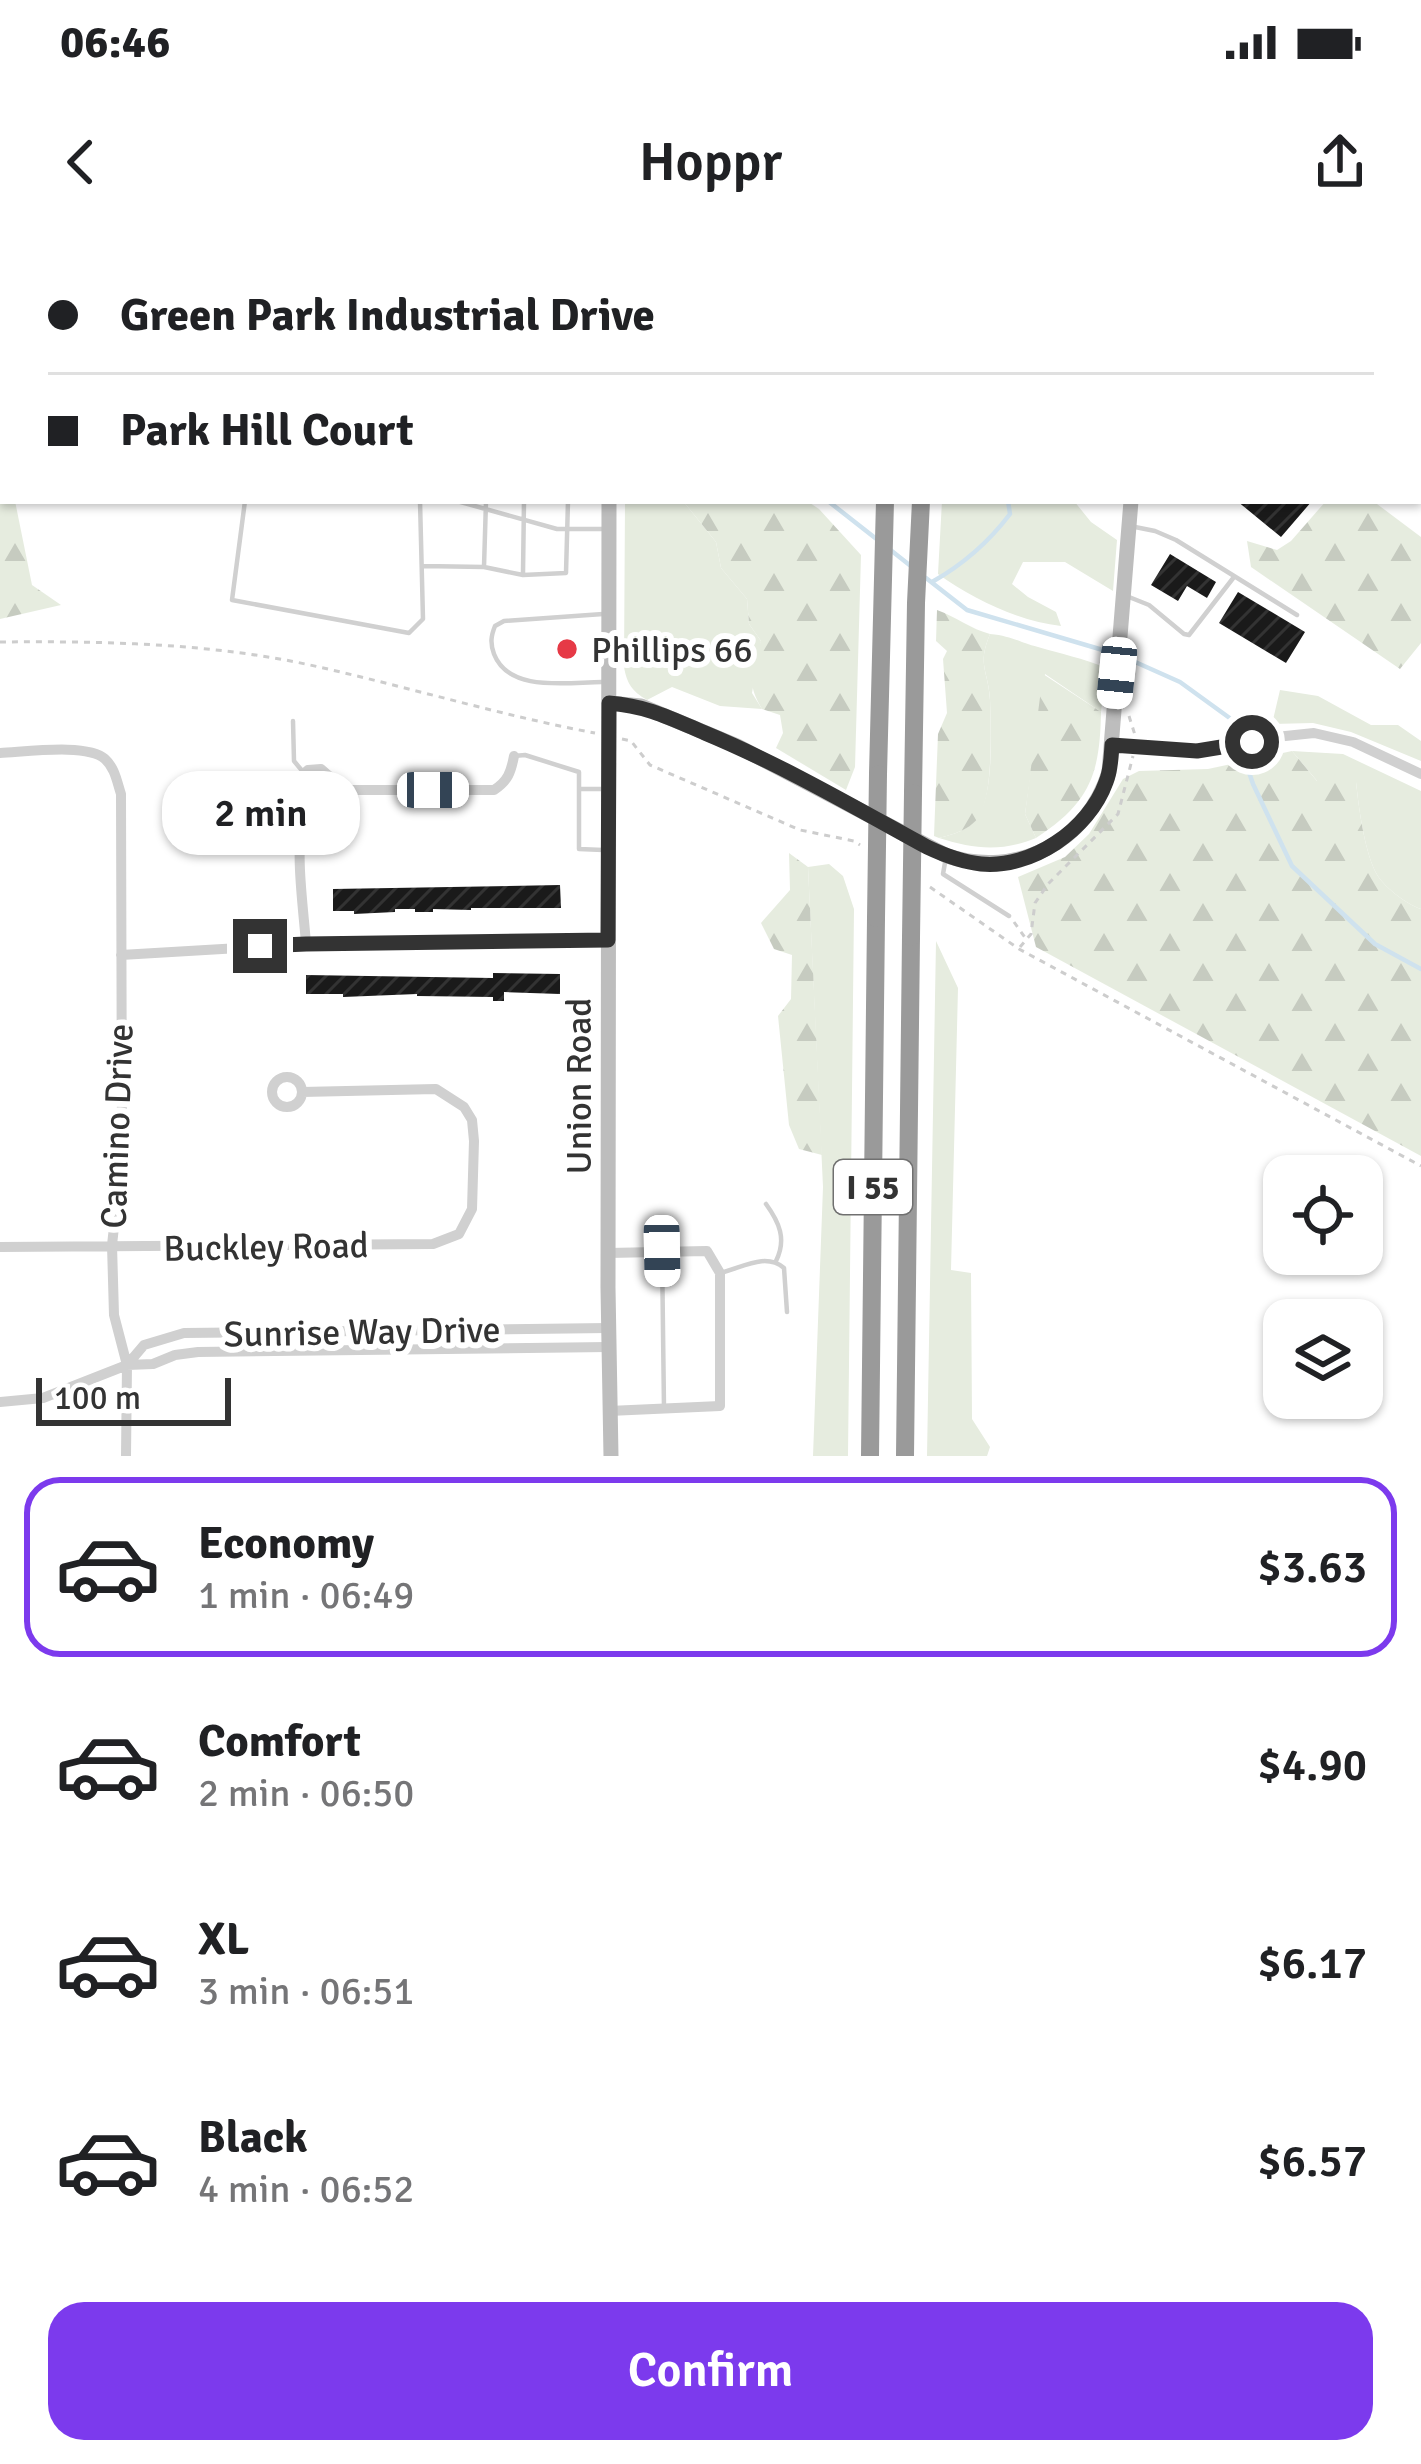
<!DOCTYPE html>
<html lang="en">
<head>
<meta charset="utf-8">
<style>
  :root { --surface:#fff; --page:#f6f6f6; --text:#202124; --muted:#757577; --line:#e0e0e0; --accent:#7c3aed }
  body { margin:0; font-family:Signika,sans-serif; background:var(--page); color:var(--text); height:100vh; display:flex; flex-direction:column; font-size:45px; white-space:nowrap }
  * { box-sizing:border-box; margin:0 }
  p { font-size:39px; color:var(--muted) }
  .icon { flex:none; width:66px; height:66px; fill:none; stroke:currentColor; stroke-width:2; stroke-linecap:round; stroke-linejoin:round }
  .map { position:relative; height:1216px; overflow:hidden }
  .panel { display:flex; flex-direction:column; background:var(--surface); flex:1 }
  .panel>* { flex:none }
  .top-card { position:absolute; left:0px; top:0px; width:1422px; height:264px; box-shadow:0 3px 9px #0004; display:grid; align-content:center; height:264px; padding:0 48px; background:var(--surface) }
  .controls { position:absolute; left:1263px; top:915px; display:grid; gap:24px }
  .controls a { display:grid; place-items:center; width:120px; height:120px; border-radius:24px; background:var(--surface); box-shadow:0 3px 9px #0004; font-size:60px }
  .scale { position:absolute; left:36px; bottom:30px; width:195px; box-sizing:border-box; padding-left:12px; border:6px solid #333; border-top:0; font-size:33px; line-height:42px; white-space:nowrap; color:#333; -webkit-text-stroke:9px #fff; paint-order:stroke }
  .end { position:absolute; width:54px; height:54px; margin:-27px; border:15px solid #333; background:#fff; box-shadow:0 0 0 6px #fff }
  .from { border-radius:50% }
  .bubble { position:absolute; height:84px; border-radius:36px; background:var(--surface); box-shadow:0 3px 9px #0004; font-size:39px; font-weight:600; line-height:84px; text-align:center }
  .car { position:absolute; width:36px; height:72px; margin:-36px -18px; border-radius:15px; box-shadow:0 0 9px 3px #0007; background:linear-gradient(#fff 24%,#345 0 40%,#fff 0 76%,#345 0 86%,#fff 0) }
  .top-card b { display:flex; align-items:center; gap:42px; height:114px; font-size:45px }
  .top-card b+b { border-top:3px solid var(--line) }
  .top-card i { width:30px; height:30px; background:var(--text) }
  ul { padding:21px 0 0; list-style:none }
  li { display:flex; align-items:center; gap:36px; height:180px; margin:0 24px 18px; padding:0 24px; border:6px solid transparent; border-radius:36px }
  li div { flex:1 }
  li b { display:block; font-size:45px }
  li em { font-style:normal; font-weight:600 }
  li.selected { border-color:var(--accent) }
  li>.icon { width:108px; height:108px; stroke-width:1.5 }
  .primary-button { display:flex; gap:24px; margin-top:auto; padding:24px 48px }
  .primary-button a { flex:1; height:138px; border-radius:36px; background:var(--accent); color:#fff; font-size:48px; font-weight:600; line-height:138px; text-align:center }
  .status { display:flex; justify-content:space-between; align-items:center; height:84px; padding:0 60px; background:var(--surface); direction:ltr }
  .status svg { height:33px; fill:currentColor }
  header { display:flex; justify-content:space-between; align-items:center; height:156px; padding:0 48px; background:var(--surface); font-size:54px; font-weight:600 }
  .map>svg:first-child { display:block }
  .green { fill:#e6ecdf }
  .forest { fill:url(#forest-firs) }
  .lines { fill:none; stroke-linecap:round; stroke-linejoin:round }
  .stream { stroke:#cfe2ee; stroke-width:4.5 }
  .building { fill:url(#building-hatch) }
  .path { stroke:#cdcdcd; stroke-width:3; stroke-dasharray:6 6; stroke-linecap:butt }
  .lane { stroke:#d0d0d0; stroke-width:4.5 }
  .street { stroke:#d0d0d0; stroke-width:10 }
  .secondary { stroke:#bdbdbd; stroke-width:15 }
  .highway { stroke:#9a9a9a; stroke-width:18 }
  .highway-bridge { stroke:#9a9a9a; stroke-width:18 }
  .route { stroke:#333; stroke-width:15 }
  .poi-dot { fill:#e63946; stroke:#fff; stroke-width:4.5 }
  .labels { text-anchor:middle; stroke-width:12; stroke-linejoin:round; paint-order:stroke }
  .shield { fill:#fff; stroke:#707070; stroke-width:3 }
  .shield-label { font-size:33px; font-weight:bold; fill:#333 }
  .poi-label { font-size:36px; fill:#333; stroke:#fff; text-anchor:start }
  .street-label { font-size:36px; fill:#333; stroke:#fff }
</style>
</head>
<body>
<div class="status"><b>06:46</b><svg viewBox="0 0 49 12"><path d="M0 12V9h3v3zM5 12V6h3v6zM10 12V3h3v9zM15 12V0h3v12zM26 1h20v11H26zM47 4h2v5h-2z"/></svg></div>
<header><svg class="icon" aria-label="back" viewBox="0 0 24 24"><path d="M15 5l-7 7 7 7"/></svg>Hoppr<svg class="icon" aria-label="share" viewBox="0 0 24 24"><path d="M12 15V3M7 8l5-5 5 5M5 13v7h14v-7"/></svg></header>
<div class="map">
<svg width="1421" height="1216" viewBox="0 0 1421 1216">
  <defs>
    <pattern id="forest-firs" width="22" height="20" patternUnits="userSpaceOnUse" patternTransform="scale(3)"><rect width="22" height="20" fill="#e6ecdf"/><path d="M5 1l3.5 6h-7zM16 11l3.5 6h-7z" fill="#c6cbc0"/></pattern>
    <pattern id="building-hatch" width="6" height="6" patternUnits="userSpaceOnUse" patternTransform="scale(3)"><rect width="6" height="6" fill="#1a1a1a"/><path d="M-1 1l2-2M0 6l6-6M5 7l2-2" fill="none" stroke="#333"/></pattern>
  </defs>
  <rect width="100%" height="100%" fill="#fff"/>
  <!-- green -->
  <path class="green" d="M625,261H683L716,302L721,328L747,359L749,384L761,401L752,453L762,469L720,466L672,447L647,460C632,451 627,444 624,427Z
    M942,261H1074L1091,282L1117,300L1113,351L1065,322H1023L1012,344L1028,357L1056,372L1061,386C1018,381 973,359 938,334Z
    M990,394C1012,396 1018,402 1038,407C1061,414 1083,418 1106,428L1101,472L1045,434L1025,574L1036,598C1001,612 974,609 939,598C954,594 971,590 979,575C994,549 991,489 990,459C988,429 977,426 990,394Z
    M1280,450L1318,456L1371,485H1398L1421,501V521L1351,492L1313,483L1272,484Z
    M1292,511L1343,514L1421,551V669C1406,664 1382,646 1375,631C1364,607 1359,569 1356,542H1318Z
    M829,624L843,636L854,669L848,1216H813L823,947L808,627Z
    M936,701L958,748L951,1030L971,1033L972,1179L990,1207L987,1216H927Z"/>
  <!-- forest -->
  <path class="forest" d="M3,95V261H15L32,345L61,365L0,379V96Z
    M683,261H807L819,269L861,315L855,527L846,550L776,508L783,493L780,475L762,469C746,443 751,429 761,401L749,384L747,359L721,328L716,302Z
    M1326,261H1373L1421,297V403L1400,429L1251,327L1247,301L1277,310L1291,301Z
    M937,370C956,377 971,389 990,394C977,426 988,429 990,460C991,487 993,552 980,575C971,590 954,594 939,598L934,596L938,494L947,473L943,419L947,411L936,401Z
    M1043,434L1101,472C1100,534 1090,563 1036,598L1025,574Z
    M1292,511L1317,541L1335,529L1356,542C1359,569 1364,607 1375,631C1382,646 1406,664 1421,669V916L1036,707L1018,637L1065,617L1089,594L1123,539L1139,531L1208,529Z
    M789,613L808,627L822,915L799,909L789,885L778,776L791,759L792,715L774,709L761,683L790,650Z"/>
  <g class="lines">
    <!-- stream -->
    <path class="stream" d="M368,0L376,3
      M223,3L231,0
      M1057,3V0
      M0,67H3
      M828,261L879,301
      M888,308L912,327
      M926,338L967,370L1113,413
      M932,342C964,324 988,303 1010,274L1008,261
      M1124,417L1180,442L1231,479L1253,544L1292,626L1375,704L1421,729"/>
  </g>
  <!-- building -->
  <path class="building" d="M1237,261H1312L1281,297Z
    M1170,314L1216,342L1207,358L1187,346L1178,361L1151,345Z
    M1238,352L1305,392L1286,423L1219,383Z
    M560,645L561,668H471V670L433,669V672H415V669H395V672L354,674V671H333V649Z
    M493,733L560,734V754L504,752V761H493V757L417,756V754L343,757V754H306V735L493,738Z"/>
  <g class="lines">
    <!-- path -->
    <path class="path" d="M0,402C103,401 209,403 310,425C405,446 499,475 595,493
      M1129,476L1135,495
      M622,499L631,501L650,525L800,590L854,601L860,605
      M930,647L1019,709L1421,926
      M1014,682L1026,699
      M1020,707L1031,694L1035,663L1048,644L1118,574L1133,516"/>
    <!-- lane -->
    <path class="lane" d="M661,0L671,3
      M1418,0L1421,2
      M611,3L632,0
      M714,3L715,0
      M245,261L232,360L409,393L423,379L420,261
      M457,261L557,289H603
      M1135,287L1155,291L1176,300L1297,375
      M423,326L484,327L523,335L566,333L568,261
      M484,327L486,261
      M523,333L524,261
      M1129,357L1149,365L1184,394L1189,395L1234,337
      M602,442C568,442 509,453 494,414C490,403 491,396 495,386L504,381L603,374
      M293,481L294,521L304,533
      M514,516L525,515L579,532V609L603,610
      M579,549H603
      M946,617L943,634L1009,676
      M766,964C779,982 787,999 776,1021
      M662,1011L664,1168
      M720,1033C742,1028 765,1012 784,1028L787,1072"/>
    <!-- street -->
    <path class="street" d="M1301,3L1302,0
      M1112,505L1197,511L1276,497L1314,493L1353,502L1421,534
      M0,513C25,512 88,503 105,519C115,528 117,542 121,554L122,915L112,1005L114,1075L127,1125L126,1216
      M309,571L300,537L308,530L321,529L345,550
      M306,704C304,673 294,606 304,579C310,563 324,556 339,550H494C508,541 511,532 514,516
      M121,715L306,704L608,700
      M272 852a15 15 0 1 1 30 0a15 15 0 1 1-30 0Z
      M0,1007L433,1004L459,994L472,969L474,901L472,880L464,867L436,849L302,852
      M608,1013L707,1011L720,1033V1166L609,1171
      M127,1125L144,1105L184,1093L608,1088
      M0,1162L43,1158L127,1125L153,1124L175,1115L198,1112L608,1107"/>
    <!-- secondary -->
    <path class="secondary" d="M609,0V3
      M1157,3V0
      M609,261L608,1048L611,1216
      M609,463L641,466L737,506L947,616C1017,638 1087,603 1109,532L1131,261"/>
    <!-- highway -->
    <path class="highway" d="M926,3L927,0
      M961,3L962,0
      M878,534L885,261
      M913,553L916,363L921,261
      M870,1216L876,678
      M905,1216L911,697"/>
    <!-- highway-bridge -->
    <path class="highway-bridge" d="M876,678L878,534
      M911,697L913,553"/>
  </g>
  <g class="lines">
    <!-- route -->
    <path class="route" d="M260,706L306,704L608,700L609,463C647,466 670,478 705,493C782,525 854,567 927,607C944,615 962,622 981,624C1031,629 1089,590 1106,542C1111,530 1111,518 1112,505L1197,511L1252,502"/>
  </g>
  <!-- markers -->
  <circle class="poi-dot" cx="567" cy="409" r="12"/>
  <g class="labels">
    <!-- shield labels -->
    <rect class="shield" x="834" y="920" width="78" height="54" rx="9"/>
    <g class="shield-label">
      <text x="873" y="959">I 55</text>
    </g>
    <!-- poi labels -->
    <g class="poi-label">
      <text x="591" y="422">Phillips 66</text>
    </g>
    <!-- street labels -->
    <g class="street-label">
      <text transform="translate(578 846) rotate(-90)" y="13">Union Road</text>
      <text transform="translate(116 886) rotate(-88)" y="13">Camino Drive</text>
      <text transform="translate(266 1006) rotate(-1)" y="13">Buckley Road</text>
      <text transform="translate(362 1091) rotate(-1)" y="13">Sunrise Way Drive</text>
    </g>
  </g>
</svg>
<div class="controls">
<a><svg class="icon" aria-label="locate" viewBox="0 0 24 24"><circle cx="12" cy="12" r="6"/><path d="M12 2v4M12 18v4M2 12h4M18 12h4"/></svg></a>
<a><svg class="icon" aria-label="layers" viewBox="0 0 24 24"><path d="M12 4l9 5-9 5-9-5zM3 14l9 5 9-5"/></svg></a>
</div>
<div class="scale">100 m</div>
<i class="end from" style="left:1252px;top:502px"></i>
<i class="end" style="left:260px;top:706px"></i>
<div class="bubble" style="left:162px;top:531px;width:198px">2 min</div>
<i class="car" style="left:1117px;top:433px;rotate:186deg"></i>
<i class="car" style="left:433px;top:550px;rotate:90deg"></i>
<i class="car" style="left:662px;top:1011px;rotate:179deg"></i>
<div class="top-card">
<b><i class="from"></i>Green Park Industrial Drive</b>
<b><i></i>Park Hill Court</b>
</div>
</div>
<section class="panel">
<ul>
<li class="selected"><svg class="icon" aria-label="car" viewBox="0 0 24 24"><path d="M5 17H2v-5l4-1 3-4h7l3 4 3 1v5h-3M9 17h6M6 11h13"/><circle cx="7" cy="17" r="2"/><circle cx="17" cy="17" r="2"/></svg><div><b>Economy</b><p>1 min · 06:49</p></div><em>$3.63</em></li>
<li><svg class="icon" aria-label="car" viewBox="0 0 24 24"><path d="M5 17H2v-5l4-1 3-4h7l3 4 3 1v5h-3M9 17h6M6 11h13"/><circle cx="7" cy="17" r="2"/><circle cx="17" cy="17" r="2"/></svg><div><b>Comfort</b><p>2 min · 06:50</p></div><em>$4.90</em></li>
<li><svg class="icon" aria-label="car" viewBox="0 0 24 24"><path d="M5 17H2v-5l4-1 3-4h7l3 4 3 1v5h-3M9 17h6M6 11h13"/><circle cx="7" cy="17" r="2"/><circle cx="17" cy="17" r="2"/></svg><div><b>XL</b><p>3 min · 06:51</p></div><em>$6.17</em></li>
<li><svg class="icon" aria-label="car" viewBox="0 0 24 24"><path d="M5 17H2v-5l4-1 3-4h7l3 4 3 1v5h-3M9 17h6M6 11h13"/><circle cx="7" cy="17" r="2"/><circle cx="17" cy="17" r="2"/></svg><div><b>Black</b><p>4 min · 06:52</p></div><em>$6.57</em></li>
</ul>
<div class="primary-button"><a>Confirm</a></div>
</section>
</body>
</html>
